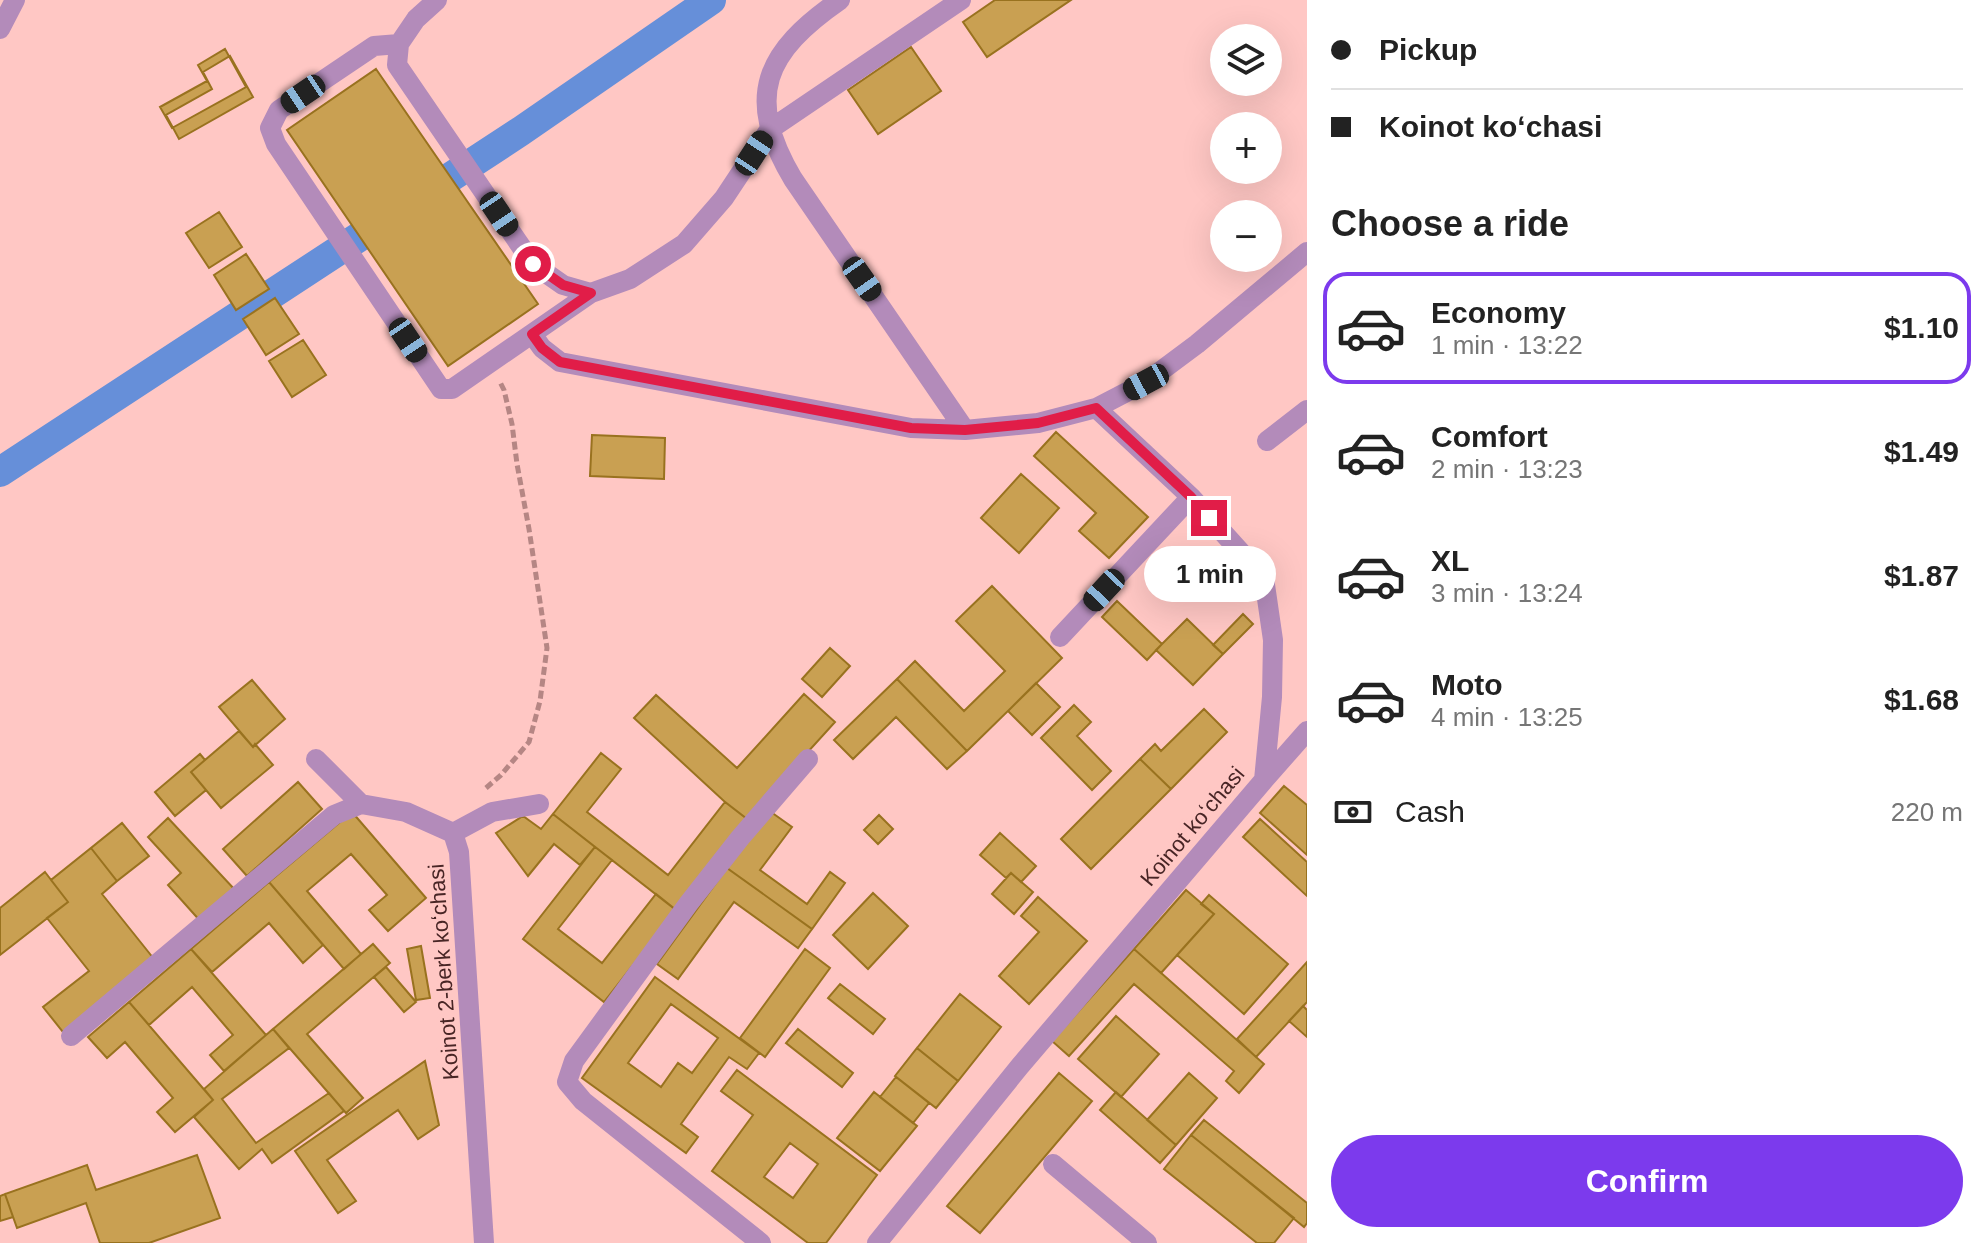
<!DOCTYPE html>
<html lang="en">
<head>
<meta charset="utf-8">
<style>
  :root { --surface:#fff; --page:#f2f2f2; --text:#222; --muted:#767676; --line:#e0e0e0; --accent:#7c3aed }
  body { margin:0; font-family:Helvetica,sans-serif; background:var(--page); color:var(--text); height:100vh; display:flex; flex-direction:column; font-size:30px; white-space:nowrap }
  * { box-sizing:border-box; margin:0 }
  p { font-size:26px; color:var(--muted) }
  .icon { flex:none; width:44px; height:44px; fill:none; stroke:currentColor; stroke-width:2; stroke-linecap:round; stroke-linejoin:round }
  .map { position:relative; flex:1; overflow:hidden }
  .drawer { display:flex; flex-direction:column; background:var(--surface); width:680px }
  .drawer>* { flex:none }
  .top-card { display:grid; align-content:center; height:176px; padding:0 24px; background:var(--surface) }
  .buttons { position:absolute; left:1210px; top:24px; display:grid; gap:16px }
  .buttons a { display:grid; place-items:center; width:72px; height:72px; border-radius:50%; background:var(--surface); box-shadow:0 8px 32px #0002; font-size:40px }
  .end { position:absolute; width:36px; height:36px; margin:-18px; border:10px solid #e11d48; background:#fff; box-shadow:0 0 0 4px #fff }
  .from { border-radius:50% }
  .bubble { position:absolute; height:56px; border-radius:28px; background:var(--surface); box-shadow:0 8px 32px #0002; font-size:26px; font-weight:700; line-height:56px; text-align:center }
  .car { position:absolute; width:24px; height:48px; margin:-24px -12px; border-radius:10px; box-shadow:0 0 6px 2px #0007; background:linear-gradient(#222 24%,#8ab4d8 0 40%,#222 0 76%,#8ab4d8 0 86%,#222 0) }
  .top-card b { display:flex; align-items:center; gap:28px; height:76px; font-size:30px }
  .top-card b+b { border-top:2px solid var(--line) }
  .top-card i { width:20px; height:20px; background:var(--text) }
  ul { padding:0; list-style:none }
  li { display:flex; align-items:center; gap:24px; height:112px; margin:0 16px 12px; padding:0 8px; border:4px solid transparent; border-radius:24px }
  li div { flex:1 }
  li b { display:block; font-size:30px }
  li em { font-style:normal; font-weight:700 }
  li.current { border-color:var(--accent) }
  li>.icon { width:72px; height:72px; stroke-width:1.5 }
  h2 { padding:0 24px; font-size:36px; line-height:96px }
  .pay { display:flex; align-items:center; gap:20px; height:88px; padding:0 24px; font-size:30px }
  .pay p { margin-inline-start:auto }
  .button { display:flex; gap:16px; margin-top:auto; padding:16px 24px }
  .button a { flex:1; height:92px; border-radius:48px; background:var(--accent); color:#fff; font-size:32px; font-weight:700; line-height:92px; text-align:center }
  main { display:flex; flex:1; min-height:0 }
  .map>svg:first-child { display:block }
  .lines { fill:none; stroke-linecap:round; stroke-linejoin:round }
  .canal { stroke:#668fd9; stroke-width:30 }
  .building { fill:#c9a052; stroke:#99721f; stroke-width:2; fill-rule:evenodd }
  .path { stroke:#b58684; stroke-width:5; stroke-dasharray:8 4; stroke-linecap:butt }
  .minor { stroke:#b38bba; stroke-width:20 }
  .route { stroke:#e11d48; stroke-width:10 }
  .labels { text-anchor:middle; stroke-width:8; stroke-linejoin:round; paint-order:stroke }
  .street-label { font-size:22px; fill:#482525; stroke:#ffc7c4 }
</style>
</head>
<body>
<main>
<div class="map">
<svg width="1307" height="1243" viewBox="0 0 1307 1243">
  <rect width="100%" height="100%" fill="#ffc7c4"/>
  <g class="lines">
    <!-- canal -->
    <path class="canal" d="M0,472L521,131L711,0"/>
  </g>
  <!-- building -->
  <path class="building" d="M995,0H1071L987,57L963,22Z
    M911,47L941,91L878,134L848,90Z
    M225,49L246,87L172,128L160,107L207,81L198,65Z
    M230,56L253,97L179,139L166,115L212,89L203,72Z
    M376,69L538,304L448,366L287,130Z
    M219,212L242,247L209,268L186,233Z
    M246,254L269,289L236,310L214,275Z
    M275,298L299,334L266,355L243,319Z
    M303,340L326,375L292,397L269,361Z
    M1056,432L1148,517L1109,558L1079,531L1096,513L1034,456Z
    M592,435L665,438L664,479L590,476Z
    M1021,474L1059,508L1019,553L981,518Z
    M992,586L1062,658L967,751L897,679L915,661L964,711L1005,671L956,621Z
    M1117,601L1162,644L1147,660L1102,617Z
    M1243,614L1253,624L1223,654L1213,645Z
    M1187,619L1223,654L1193,685L1156,650Z
    M830,648L850,666L822,697L802,679Z
    M897,679L967,751L947,769L896,717L853,759L834,740Z
    M252,680L285,719L253,747L219,707Z
    M1036,683L1060,707L1032,735L1008,711Z
    M804,694L835,722L747,819L725,802L634,718L656,695L737,768Z
    M1074,705L1091,722L1077,736L1111,771L1092,790L1041,738Z
    M1204,709L1227,732L1171,789L1140,759L1155,744L1161,751Z
    M239,731L253,747L255,744L273,765L221,808L191,772Z
    M601,753L621,769L587,812L668,875L725,802L747,819L676,910L553,814Z
    M200,754L205,760L191,772L206,790L175,816L155,792Z
    M1140,759L1171,789L1091,869L1061,839Z
    M298,782L322,809L247,876L223,849Z
    M1284,786L1307,805V855L1260,813Z
    M352,812L426,898L388,931L369,910L387,895L351,854L307,891L361,954L344,969L269,882Z
    M771,812L792,827L760,870L807,904L830,872L845,883L812,929L727,868Z
    M553,814L595,847L580,865L554,844L528,876L496,833L523,816L541,829Z
    M879,815L893,829L878,844L864,830Z
    M168,818L236,891L202,923L168,885L181,873L148,837Z
    M1260,819L1307,862V896L1243,837Z
    M122,823L149,856L117,881L91,848Z
    M1000,833L1036,866L1021,882L1011,873L1006,878L980,855Z
    M595,847L612,860L558,929L602,963L656,894L676,910L604,1002L523,939Z
    M91,848L117,881L102,894L154,959L63,1032L43,1007L89,971L47,918L68,902L51,880Z
    M727,868L812,929L798,948L734,902L678,979L657,964Z
    M45,872L68,902L0,955V908Z
    M1011,873L1033,892L1014,914L992,894Z
    M269,882L323,945L303,963L269,923L212,972L191,949Z
    M1186,890L1214,914L1161,973L1134,949Z
    M873,893L908,926L868,969L833,935Z
    M1209,895L1288,964L1244,1014L1177,955L1214,914L1201,904Z
    M1038,897L1087,941L1029,1004L999,976L1039,932L1021,916Z
    M373,944L390,963L307,1034L363,1098L346,1113L273,1029Z
    M421,946L430,998L416,1000L407,949Z
    M191,949L266,1035L224,1071L210,1055L233,1035L192,987L149,1025L129,1002Z
    M805,949L830,968L765,1057L740,1038Z
    M1134,949L1264,1064L1239,1093L1226,1081L1234,1071L1134,984L1069,1056L1052,1041Z
    M1307,962V1002L1256,1057L1237,1039Z
    M386,967L416,1002L404,1012L374,977Z
    M655,977L759,1053L747,1069L729,1057L681,1124L698,1137L686,1153L582,1078ZM671,1004L718,1038L692,1073L678,1063L661,1087L628,1063Z
    M840,984L885,1019L873,1034L828,998Z
    M960,994L1001,1027L958,1081L917,1048Z
    M129,1002L213,1100L175,1132L157,1112L173,1098L125,1042L107,1058L88,1037Z
    M1303,1006L1307,1010V1037L1289,1021Z
    M1116,1016L1159,1054L1121,1097L1078,1059Z
    M273,1029L289,1048L222,1099L256,1143L329,1093L344,1111L272,1163L262,1149L239,1169L194,1117L213,1100L204,1089Z
    M798,1029L853,1073L842,1087L786,1043Z
    M917,1048L958,1081L936,1108L895,1076Z
    M425,1061L439,1125L418,1139L398,1110L327,1160L356,1201L338,1213L295,1151Z
    M737,1070L877,1175L826,1243H808L712,1171L753,1115L721,1091ZM790,1143L818,1164L793,1198L764,1177Z
    M1059,1073L1092,1101L980,1233L947,1206Z
    M1189,1073L1217,1098L1176,1145L1147,1120Z
    M896,1077L929,1103L913,1123L880,1097Z
    M874,1092L917,1126L880,1171L837,1138Z
    M1116,1092L1176,1145L1160,1163L1100,1110Z
    M1204,1120L1307,1203V1223L1304,1227L1191,1135Z
    M1191,1135L1294,1218L1274,1243H1257L1164,1169Z
    M197,1155L220,1218L149,1243H100L86,1203L17,1228L5,1194L87,1165L96,1190Z
    M5,1194L13,1217L0,1221V1196Z"/>
  <g class="lines">
    <!-- path -->
    <path class="path" d="M486,788L501,775L529,742L540,701L547,648L529,529L517,464L512,424L504,390L500,382"/>
    <!-- minor -->
    <path class="minor" d="M437,0L416,19L399,44L397,65L533,264L563,285L591,293L630,279L684,244L724,198L769,130L961,0
      M840,0C765,52 744,96 793,179L965,430
      M0,29L15,0
      M399,44L374,46L279,110L270,128L276,144L441,389H452L591,293
      M532,334L542,348L560,362L911,428L965,430L1038,423L1096,408L1146,382L1197,344L1307,252
      M1267,441L1307,410
      M1060,637L1191,497
      M316,759L361,804
      M1264,780L1307,731
      M453,833L492,812L539,804
      M71,1036L334,815L361,804L406,812L453,833L459,852L484,1243
      M1053,1164L1147,1243
      M761,1243L583,1101L567,1082L574,1061L689,903L740,838L808,759
      M877,1243L1020,1066L1264,780L1272,697L1273,640L1264,578L1191,497L1096,408"/>
  </g>
  <g class="lines">
    <!-- route -->
    <path class="route" d="M533,264L563,285L591,293L532,334L542,348L560,362L911,428L965,430L1038,423L1096,408L1191,497L1209,518"/>
  </g>
  <g class="labels">
    <!-- street labels -->
    <g class="street-label">
      <text transform="translate(1192 826) rotate(-50)" y="8">Koinot koʻchasi</text>
      <text transform="translate(443 972) rotate(-94)" y="8">Koinot 2-berk koʻchasi</text>
    </g>
  </g>
</svg>
<div class="buttons">
<a><svg class="icon" aria-label="layers" viewBox="0 0 24 24"><path d="M12 4l9 5-9 5-9-5zM3 14l9 5 9-5"/></svg></a>
<a>+</a>
<a>−</a>
</div>
<i class="end from" style="left:533px;top:264px"></i>
<i class="end" style="left:1209px;top:518px"></i>
<div class="bubble" style="left:1144px;top:546px;width:132px">1 min</div>
<i class="car" style="left:303px;top:94px;rotate:236deg"></i>
<i class="car" style="left:754px;top:153px;rotate:33deg"></i>
<i class="car" style="left:499px;top:214px;rotate:146deg"></i>
<i class="car" style="left:862px;top:279px;rotate:145deg"></i>
<i class="car" style="left:408px;top:340px;rotate:146deg"></i>
<i class="car" style="left:1146px;top:382px;rotate:242deg"></i>
<i class="car" style="left:1104px;top:590px;rotate:223deg"></i>
</div>
<section class="drawer">
<div class="top-card">
<b><i class="from"></i>Pickup</b>
<b><i></i>Koinot koʻchasi</b>
</div>
<h2>Choose a ride</h2>
<ul>
<li class="current"><svg class="icon" aria-label="car" viewBox="0 0 24 24"><path d="M5 17H2v-5l4-1 3-4h7l3 4 3 1v5h-3M9 17h6M6 11h13"/><circle cx="7" cy="17" r="2"/><circle cx="17" cy="17" r="2"/></svg><div><b>Economy</b><p>1 min · 13:22</p></div><em>$1.10</em></li>
<li><svg class="icon" aria-label="car" viewBox="0 0 24 24"><path d="M5 17H2v-5l4-1 3-4h7l3 4 3 1v5h-3M9 17h6M6 11h13"/><circle cx="7" cy="17" r="2"/><circle cx="17" cy="17" r="2"/></svg><div><b>Comfort</b><p>2 min · 13:23</p></div><em>$1.49</em></li>
<li><svg class="icon" aria-label="car" viewBox="0 0 24 24"><path d="M5 17H2v-5l4-1 3-4h7l3 4 3 1v5h-3M9 17h6M6 11h13"/><circle cx="7" cy="17" r="2"/><circle cx="17" cy="17" r="2"/></svg><div><b>XL</b><p>3 min · 13:24</p></div><em>$1.87</em></li>
<li><svg class="icon" aria-label="car" viewBox="0 0 24 24"><path d="M5 17H2v-5l4-1 3-4h7l3 4 3 1v5h-3M9 17h6M6 11h13"/><circle cx="7" cy="17" r="2"/><circle cx="17" cy="17" r="2"/></svg><div><b>Moto</b><p>4 min · 13:25</p></div><em>$1.68</em></li>
</ul>
<div class="pay"><svg class="icon" aria-label="cash" viewBox="0 0 24 24"><path d="M3 7h18v10H3z"/><circle cx="12" cy="12" r="2"/></svg>Cash<p>220 m</p></div>
<div class="button"><a>Confirm</a></div>
</section>
</main>
</body>
</html>
